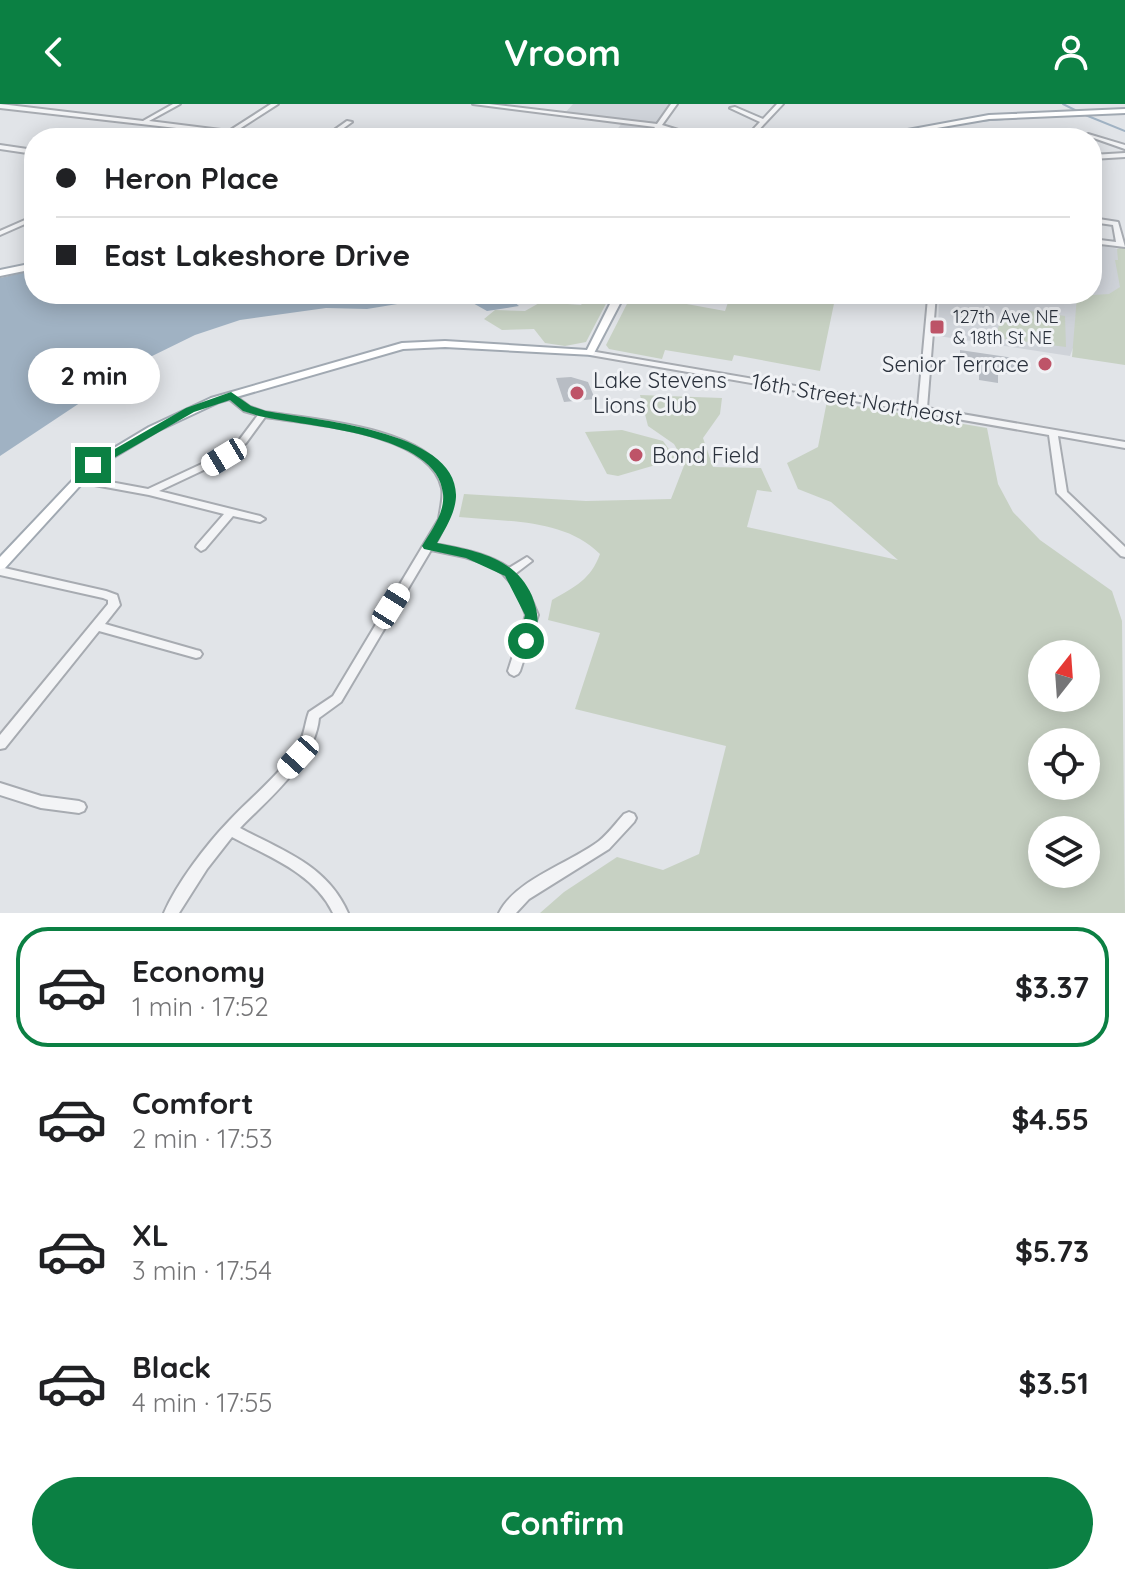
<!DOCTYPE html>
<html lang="en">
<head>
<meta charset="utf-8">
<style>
  :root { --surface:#fff; --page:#f2f2f2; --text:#202124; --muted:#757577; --line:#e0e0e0; --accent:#0b8043 }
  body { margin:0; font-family:Quicksand,sans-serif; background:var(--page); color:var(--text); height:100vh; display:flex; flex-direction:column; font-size:30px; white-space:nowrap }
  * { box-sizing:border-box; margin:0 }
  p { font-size:26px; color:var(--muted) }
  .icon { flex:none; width:44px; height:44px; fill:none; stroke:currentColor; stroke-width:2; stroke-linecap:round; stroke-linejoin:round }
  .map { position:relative; height:809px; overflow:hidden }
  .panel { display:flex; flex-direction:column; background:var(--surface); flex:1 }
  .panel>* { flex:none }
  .top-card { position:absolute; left:24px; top:24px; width:1078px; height:176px; border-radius:32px; box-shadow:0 4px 20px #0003; display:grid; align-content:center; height:176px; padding:0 32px; background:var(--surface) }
  .needle { width:52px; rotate:17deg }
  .buttons { position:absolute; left:1028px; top:536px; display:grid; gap:16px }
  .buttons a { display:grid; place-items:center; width:72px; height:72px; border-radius:50%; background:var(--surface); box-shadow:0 4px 20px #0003; font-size:40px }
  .end { position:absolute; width:36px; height:36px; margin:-18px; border:10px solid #0b8043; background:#fff; box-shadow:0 0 0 4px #fff }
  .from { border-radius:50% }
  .bubble { position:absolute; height:56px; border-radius:28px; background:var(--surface); box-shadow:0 4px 20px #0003; font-size:26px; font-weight:700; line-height:56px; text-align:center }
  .car { position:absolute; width:24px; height:48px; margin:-24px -12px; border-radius:10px; box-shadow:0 0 6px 2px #0007; background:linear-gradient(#fff 24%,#345 0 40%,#fff 0 76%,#345 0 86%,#fff 0) }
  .top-card b { display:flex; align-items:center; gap:28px; height:76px; font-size:30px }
  .top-card b+b { border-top:2px solid var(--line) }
  .top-card i { width:20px; height:20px; background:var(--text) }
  ul { padding:14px 0 0; list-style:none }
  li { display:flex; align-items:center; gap:24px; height:120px; margin:0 16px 12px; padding:0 16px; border:4px solid transparent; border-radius:32px }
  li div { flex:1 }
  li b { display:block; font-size:30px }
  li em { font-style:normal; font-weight:700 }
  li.on { border-color:var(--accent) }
  li>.icon { width:72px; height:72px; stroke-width:1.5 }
  .button { display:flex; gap:16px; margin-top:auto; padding:16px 32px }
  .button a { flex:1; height:92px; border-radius:48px; background:var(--accent); color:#fff; font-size:32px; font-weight:700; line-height:92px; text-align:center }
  header { display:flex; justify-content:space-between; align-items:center; height:104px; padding:0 32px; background:var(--accent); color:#fff; font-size:36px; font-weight:700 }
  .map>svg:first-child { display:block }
  .built { fill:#cfd3d9 }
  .green { fill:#c7d1c3; fill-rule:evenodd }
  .water { fill:#a0b2c3 }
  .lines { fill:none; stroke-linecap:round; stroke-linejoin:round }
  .stream { stroke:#a0b2c3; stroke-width:2 }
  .building { fill:#b8bdc4 }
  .minor-casing { stroke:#a7abb1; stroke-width:4 }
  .major-casing { stroke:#a1a9b2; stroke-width:4 }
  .minor { fill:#f3f4f6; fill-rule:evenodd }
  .major { fill:#fff; fill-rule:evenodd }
  .route { fill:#0b8043 }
  .poi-dot { fill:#be5468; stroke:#f0f2f5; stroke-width:3 }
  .labels { text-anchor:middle; stroke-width:6; stroke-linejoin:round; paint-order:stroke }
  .far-poi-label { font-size:18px; fill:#2b323d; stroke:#f0f2f5; text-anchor:start }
  .poi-label { font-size:22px; fill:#2b323d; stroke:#f0f2f5; text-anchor:start }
  .street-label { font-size:22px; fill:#2b323d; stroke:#f0f2f5 }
</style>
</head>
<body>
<header><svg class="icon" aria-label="back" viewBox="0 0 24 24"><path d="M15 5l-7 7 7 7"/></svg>Vroom<svg class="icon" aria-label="person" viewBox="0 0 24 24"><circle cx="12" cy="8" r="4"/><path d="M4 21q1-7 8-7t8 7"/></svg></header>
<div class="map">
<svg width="1125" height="809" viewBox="0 0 1125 809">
  <rect width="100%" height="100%" fill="#e1e4e8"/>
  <!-- built -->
  <path class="built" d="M573,0H674L650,34H610L623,18L563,11Z
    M1092,140L1119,145L1125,195L1084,214L1070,252L938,232L939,190H1092Z"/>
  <!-- green -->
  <path class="green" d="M1125,142V261L1072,253L1077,192L1109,190L1120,183L1115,156H1118L1117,145Z
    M589,190H611L586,238L565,242L545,239L534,225L502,226L484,215L495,206L525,207L541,198L581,201Z
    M632,190L725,207L731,190H836L820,267L734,251L732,257L665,246L662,255L609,245L606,241Z
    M1029,207L1065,212L1066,243L996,234C999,212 1008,210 1029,207Z
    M640,291L722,294L720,310L703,334L713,363L761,364L772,388L757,386L747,423L898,456L831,398L798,385L787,359L818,343L827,297L987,324L998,380L1013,408L1040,436L1112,487L1122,517L1125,809H540L564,788L617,753L663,766L699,750L726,642L575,605L600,529L548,516L552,496C575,483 591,475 600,450C564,414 507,418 459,413L464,390L586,397L671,395L685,359L674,340L648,322ZM1042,550H1086V594H1042ZM1086,638V682H1042V638ZM1086,726V770H1042V726Z
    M622,326L663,337L676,355L618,372L607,370L585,328Z"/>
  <!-- water -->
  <path class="water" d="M34,166V190H505L519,202L487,207L471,198L440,193L367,205L326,204L240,216L195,231L146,255L0,352V174Z"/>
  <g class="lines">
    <!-- stream -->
    <path class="stream" d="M1063,0L1077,7
      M1083,10L1125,27
      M977,17L1018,14"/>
  </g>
  <!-- building -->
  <path class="building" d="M960,246L1014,254L1015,270L998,269V279L979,276V257L960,254Z
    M571,273L588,278L595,295L564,298L556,274Z"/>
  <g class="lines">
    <!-- minor casing -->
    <g class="minor-casing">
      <path id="minor" d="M0,0L143,17L173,0H180L149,17L229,27L271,0H278L236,27L280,32L283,34H265L0,4Z
        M473,0H489L657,20L671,0H677L662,21L704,34H695L660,24L653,34H647L655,23Z
        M777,0H783L751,34H745L760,18L730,4L735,3L763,15Z
        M347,17L352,18L330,34H323Z
        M976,29H980L982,34H976Z
        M576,30L596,34L574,33V31Z
        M1088,30L1125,41V45L1088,32Z
        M0,41L34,46V50L0,45Z
        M1125,49V53L1092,55V51Z
        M34,112V116L0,131V127Z
        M1092,114L1118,118L1125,143L1092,139V135L1116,138L1113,121L1092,118Z
        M915,190H936L927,304L1125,338V344L1058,332L1067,388L1125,443V453L1121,452L1057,389L1049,331L590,251L586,249L590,247L918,303L928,194Z
        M231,289L250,303L264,308C312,315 423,323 446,371C448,376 452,382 452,388C453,408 444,423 435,440C461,445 486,449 509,464L527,453L532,457L515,470L530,492L538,511L520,567L518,570L514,572L510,570L508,567L526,511L519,492L512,480L502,469L490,461L465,453L431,446L341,598L319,614C315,657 269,694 240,724C283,747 327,761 348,809H333C314,769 269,753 232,733L207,765L179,809H164C177,779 206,741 229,717C252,692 283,669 300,638C305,628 305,619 309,608L333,592L439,415C440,406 444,393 442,384C430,328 311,320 265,313L246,339L227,355L159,387L260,412L265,415L260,418L233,412L205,445L201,447L196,443L197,441L224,410L149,391L78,378L73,375L78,372L148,385L221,351L240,335L258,311L244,307L228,294L227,292L228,290Z
        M0,463L106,487L117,491L120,501L105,520L196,546L200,547L202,550L200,553L196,554L99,527L5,644L0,645V631L108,500V496L103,494L0,471Z
        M0,679L41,692L79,697L84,699L86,703L84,707L79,709L41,704L0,691Z
        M629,708L634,710L636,714L634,718L609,745L529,795L516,809H499C515,776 570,759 599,737C608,730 616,719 624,710Z"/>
    </g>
    <!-- major casing -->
    <g class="major-casing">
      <path id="major" d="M1125,5V9L989,15L879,34H864L989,11Z
        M34,159V165L0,172V166Z
        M615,190H625L593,251L445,243L403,245L219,298L157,327L97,363L5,464L0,465V453L89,359L149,323L211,294L402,239L445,237L587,246Z"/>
    </g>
    <!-- minor -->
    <use href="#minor" class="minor"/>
    <!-- major -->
    <use href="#major" class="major"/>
  </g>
  <!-- route -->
  <path class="route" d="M231,288L251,302L266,307C313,316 459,326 456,393C455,410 445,425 437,439C476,447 515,453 532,492C539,510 540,523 532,541L526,543L519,537L525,511L505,472L466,454L424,445L422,442C431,427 445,409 443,390C439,329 307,323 259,312L243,307L230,296L194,308L98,363L87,361L186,304Z"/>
  <!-- markers -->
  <g class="poi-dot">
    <rect x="929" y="215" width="16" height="16" rx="4"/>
    <circle cx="1045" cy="260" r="8"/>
    <circle cx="577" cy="289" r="8"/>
    <circle cx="636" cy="351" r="8"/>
  </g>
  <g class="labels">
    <!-- far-poi labels -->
    <g class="far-poi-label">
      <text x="953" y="219">127th Ave NE<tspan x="953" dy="21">&amp; 18th St NE</tspan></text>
    </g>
    <!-- poi labels -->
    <g class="poi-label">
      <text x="1029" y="268" text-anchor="end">Senior Terrace</text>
      <text x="593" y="284">Lake Stevens<tspan x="593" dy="25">Lions Club</tspan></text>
      <text x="652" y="359">Bond Field</text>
    </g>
    <!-- street labels -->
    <g class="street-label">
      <text transform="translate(857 295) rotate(10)" y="8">16th Street Northeast</text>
    </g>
  </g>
</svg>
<div class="buttons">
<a><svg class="needle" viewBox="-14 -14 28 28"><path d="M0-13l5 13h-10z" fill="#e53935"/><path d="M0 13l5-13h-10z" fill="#757577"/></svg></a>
<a><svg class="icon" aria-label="locate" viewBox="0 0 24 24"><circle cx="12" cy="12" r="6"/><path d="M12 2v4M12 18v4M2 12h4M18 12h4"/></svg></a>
<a><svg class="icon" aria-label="layers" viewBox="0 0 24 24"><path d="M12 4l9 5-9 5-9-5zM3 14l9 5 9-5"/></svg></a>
</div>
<i class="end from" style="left:526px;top:537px"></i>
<i class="end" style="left:93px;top:361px"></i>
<div class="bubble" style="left:28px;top:244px;width:132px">2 min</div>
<i class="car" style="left:224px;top:353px;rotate:239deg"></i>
<i class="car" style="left:391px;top:502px;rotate:32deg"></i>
<i class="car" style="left:298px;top:653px;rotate:222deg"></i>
<div class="top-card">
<b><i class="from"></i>Heron Place</b>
<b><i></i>East Lakeshore Drive</b>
</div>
</div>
<section class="panel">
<ul>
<li class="on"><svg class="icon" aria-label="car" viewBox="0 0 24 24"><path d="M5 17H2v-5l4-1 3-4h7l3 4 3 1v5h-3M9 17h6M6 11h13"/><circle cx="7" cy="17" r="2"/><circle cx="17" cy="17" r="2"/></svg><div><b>Economy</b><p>1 min · 17:52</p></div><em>$3.37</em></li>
<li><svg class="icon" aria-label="car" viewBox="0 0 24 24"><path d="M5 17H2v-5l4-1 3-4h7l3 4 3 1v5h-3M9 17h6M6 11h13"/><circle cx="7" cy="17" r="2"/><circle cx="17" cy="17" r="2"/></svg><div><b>Comfort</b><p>2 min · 17:53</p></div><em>$4.55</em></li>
<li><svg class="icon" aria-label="car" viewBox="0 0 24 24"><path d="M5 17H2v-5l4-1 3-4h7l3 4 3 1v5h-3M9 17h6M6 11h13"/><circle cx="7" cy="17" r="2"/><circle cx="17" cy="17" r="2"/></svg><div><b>XL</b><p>3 min · 17:54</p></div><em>$5.73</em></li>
<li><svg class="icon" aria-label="car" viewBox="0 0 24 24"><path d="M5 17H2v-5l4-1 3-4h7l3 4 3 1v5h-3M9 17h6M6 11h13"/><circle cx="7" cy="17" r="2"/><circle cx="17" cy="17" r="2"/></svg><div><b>Black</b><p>4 min · 17:55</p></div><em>$3.51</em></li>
</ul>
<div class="button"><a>Confirm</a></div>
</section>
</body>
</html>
